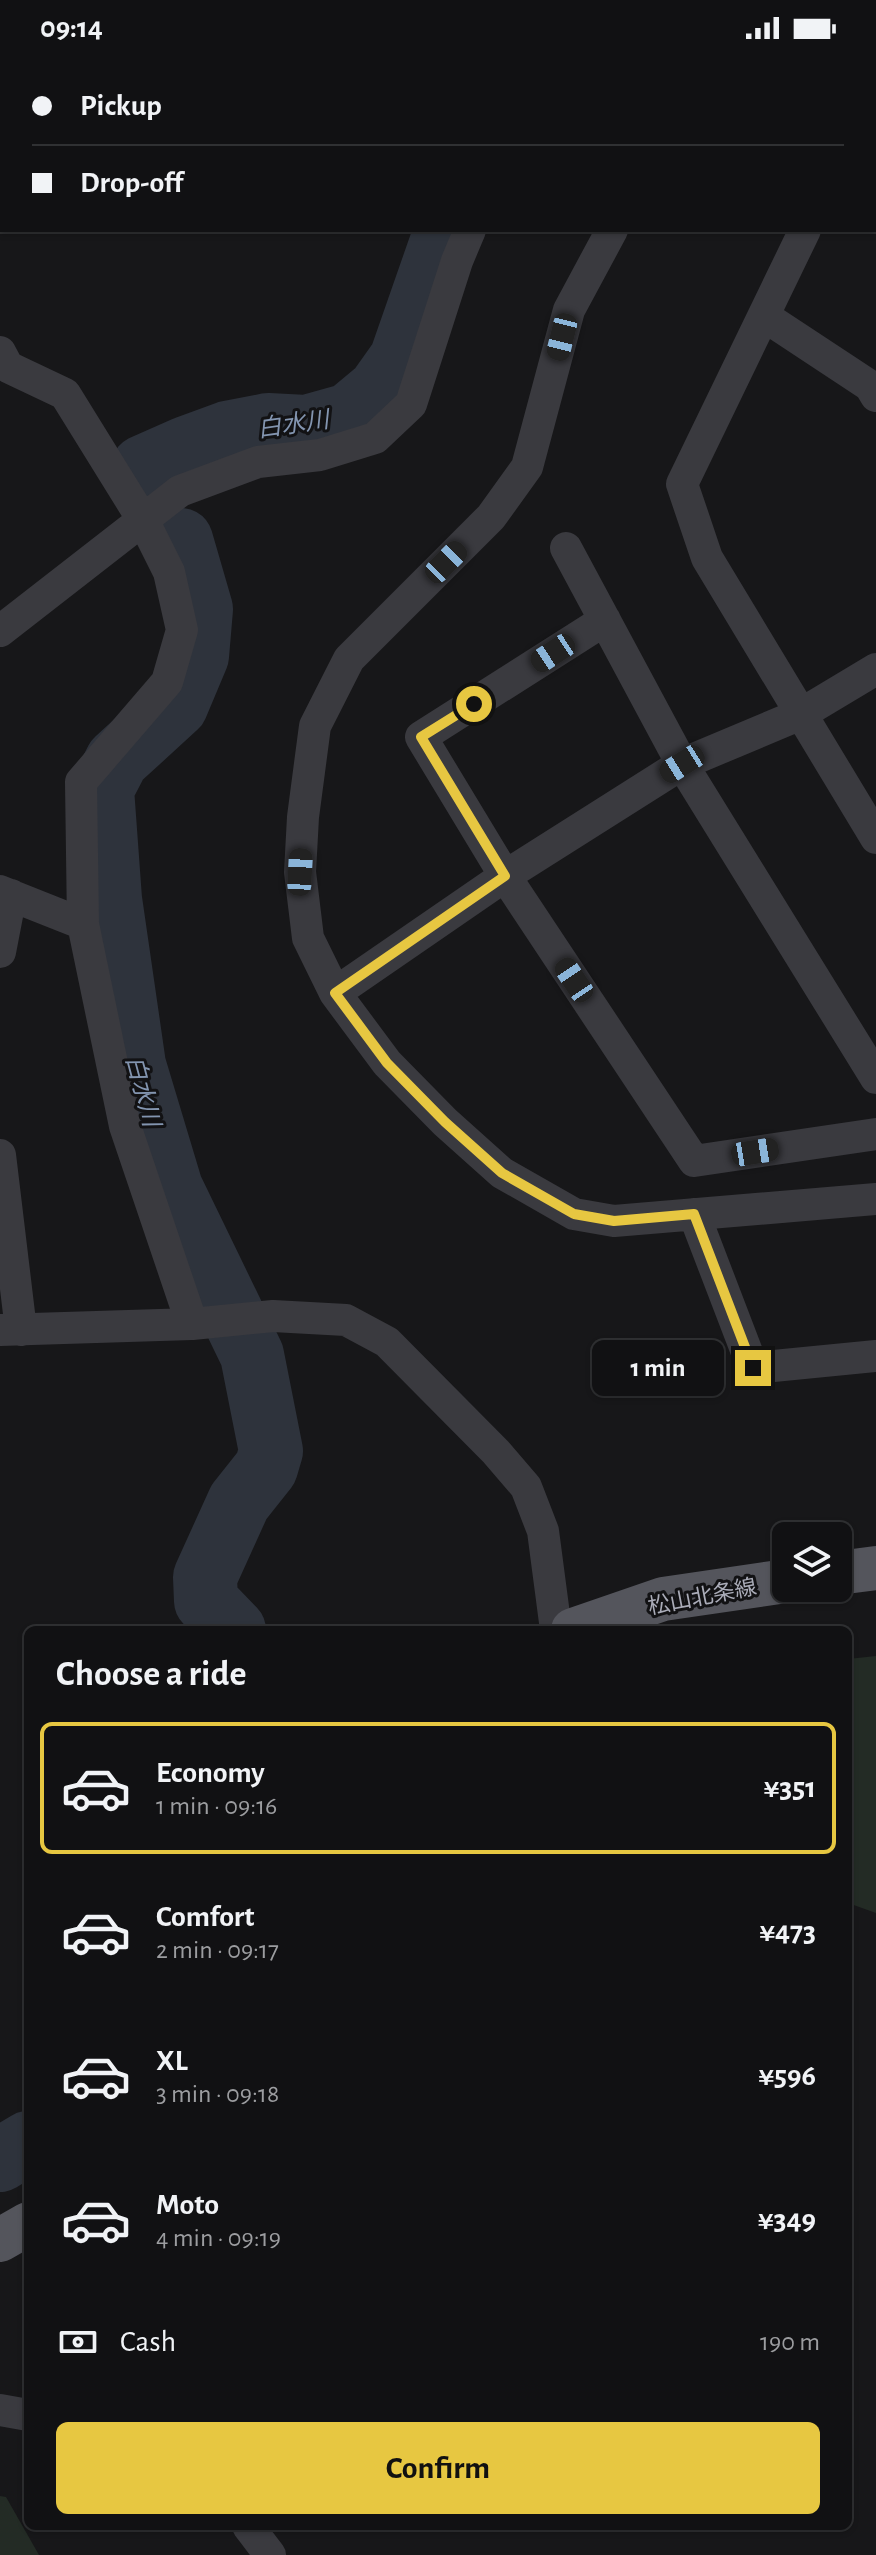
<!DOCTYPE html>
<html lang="en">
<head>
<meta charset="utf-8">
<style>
  :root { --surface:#111113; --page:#1a1a1c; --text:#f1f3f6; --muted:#9c9da0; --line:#303133; --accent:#e7c741 }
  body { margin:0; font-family:"Alegreya Sans","Noto Sans JP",sans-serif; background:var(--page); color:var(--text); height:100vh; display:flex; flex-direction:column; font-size:30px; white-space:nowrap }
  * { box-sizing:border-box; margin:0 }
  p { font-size:26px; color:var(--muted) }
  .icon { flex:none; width:44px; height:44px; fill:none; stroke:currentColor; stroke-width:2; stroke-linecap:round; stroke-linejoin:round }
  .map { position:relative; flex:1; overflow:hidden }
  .sheet { position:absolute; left:24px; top:1570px; width:828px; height:904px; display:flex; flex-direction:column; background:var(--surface); border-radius:12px; box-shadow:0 2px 6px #0004,0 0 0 2px var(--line) }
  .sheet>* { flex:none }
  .top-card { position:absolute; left:0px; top:0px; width:876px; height:176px; box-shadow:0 2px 6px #0004,0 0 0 2px var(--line); display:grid; align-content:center; height:176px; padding:0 32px; background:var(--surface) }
  .controls { position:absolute; left:772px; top:1466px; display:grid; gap:16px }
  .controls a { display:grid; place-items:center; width:80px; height:80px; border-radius:12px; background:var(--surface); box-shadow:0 2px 6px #0004,0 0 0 2px var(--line); font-size:40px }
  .end { position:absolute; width:36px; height:36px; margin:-18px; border:10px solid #e7c741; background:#111; box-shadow:0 0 0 4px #111 }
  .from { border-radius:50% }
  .bubble { position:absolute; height:56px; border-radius:12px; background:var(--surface); box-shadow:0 2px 6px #0004,0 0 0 2px var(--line); font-size:26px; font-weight:600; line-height:56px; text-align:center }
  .car { position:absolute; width:24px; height:48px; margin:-24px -12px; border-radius:10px; box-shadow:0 0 6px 2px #0007; background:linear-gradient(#222 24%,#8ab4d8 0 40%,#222 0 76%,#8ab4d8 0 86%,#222 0) }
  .top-card b { display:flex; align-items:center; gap:28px; height:76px; font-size:30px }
  .top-card b+b { border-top:2px solid var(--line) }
  .top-card i { width:20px; height:20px; background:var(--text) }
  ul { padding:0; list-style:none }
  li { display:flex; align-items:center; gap:24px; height:132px; margin:0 16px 12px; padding:0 16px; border:4px solid transparent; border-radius:12px }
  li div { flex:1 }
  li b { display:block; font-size:30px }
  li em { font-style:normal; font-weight:600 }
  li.on { border-color:var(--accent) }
  li>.icon { width:72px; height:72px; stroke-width:1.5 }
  h2 { padding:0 32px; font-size:36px; line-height:96px }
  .pay { display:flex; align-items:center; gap:20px; height:88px; padding:0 32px; font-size:30px }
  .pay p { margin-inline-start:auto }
  .action { display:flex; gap:16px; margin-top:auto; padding:16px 32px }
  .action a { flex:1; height:92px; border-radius:12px; background:var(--accent); color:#111; font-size:32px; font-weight:600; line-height:92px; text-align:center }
  .status { display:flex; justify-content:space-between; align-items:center; height:56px; padding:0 40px; background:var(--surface); direction:ltr }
  .status svg { height:22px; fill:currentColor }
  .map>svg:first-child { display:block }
  .green { fill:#232b25 }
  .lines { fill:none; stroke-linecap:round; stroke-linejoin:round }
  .river { stroke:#2e333c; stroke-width:64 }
  .minor { stroke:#3a3a3f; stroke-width:32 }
  .primary { stroke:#54555c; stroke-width:44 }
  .route { stroke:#e7c741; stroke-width:10 }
  .labels { text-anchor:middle; stroke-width:6; stroke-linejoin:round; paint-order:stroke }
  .street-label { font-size:22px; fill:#aaacb8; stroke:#121214 }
  .water-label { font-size:24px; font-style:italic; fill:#8395b0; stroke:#121214 }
</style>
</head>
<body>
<div class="status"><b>09:14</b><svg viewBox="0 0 49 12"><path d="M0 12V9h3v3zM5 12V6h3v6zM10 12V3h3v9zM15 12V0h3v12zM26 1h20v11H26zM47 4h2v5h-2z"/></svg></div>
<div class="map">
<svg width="876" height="2499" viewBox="0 0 876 2499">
  <rect width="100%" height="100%" fill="#171719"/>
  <!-- green -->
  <path class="green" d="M876,1600V1857L848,1847V1603Z
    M0,2440L6,2441L39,2499H0Z"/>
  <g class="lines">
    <!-- river -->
    <path class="river" d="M525,2L526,0
      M152,428L143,411L186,392L227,377L268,369L306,371L349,359L379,334L401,303L446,174
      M181,484L201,553L197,600L176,650L117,704L102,733L110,843L134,1009L171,1132L252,1299L271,1395L266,1412L239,1446L205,1521L206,1545L234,1574
      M0,2104L28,2087"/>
    <!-- minor -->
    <path class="minor" d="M551,2L552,0
      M711,2L713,0
      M874,80L876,79
      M612,174L569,254L527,411L491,461L349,603L315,670L303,761L300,816L308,882L335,937L387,1007L445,1066L502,1117L574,1158L614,1165L876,1143
      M805,174L682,428L707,502L876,782
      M764,260L870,330L876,340
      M0,296L8,311L65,338L143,464L169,516L182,574L167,626L81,726L83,868L125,1070L192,1268
      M566,492L682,708L876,1022
      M605,564L421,681L505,820L694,1105L876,1078
      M0,575L180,435L258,406L320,399L375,382L411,348L457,205L470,174
      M0,835L83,868
      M0,896L11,839
      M335,937L505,820L682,708L801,658L876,613
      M0,1099L21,1274
      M694,1158L753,1312L876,1300
      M0,1274L192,1268L273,1260L346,1264L387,1286L496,1396L526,1431L543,1475L556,1574
      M0,2354L28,2359
      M248,2470L270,2499"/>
    <!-- primary -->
    <path class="primary" d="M838,1517L876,1512
      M573,1574L663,1543L786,1525
      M0,2184L28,2168"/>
  </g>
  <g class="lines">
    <!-- route -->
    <path class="route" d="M474,648L421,681L505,820L335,937L387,1007L445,1066L502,1117L574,1158L614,1165L694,1158L753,1312"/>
  </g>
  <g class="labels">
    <!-- street labels -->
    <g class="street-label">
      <text transform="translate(702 1540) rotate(-11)" y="8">松山北条線</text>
    </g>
    <!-- water labels -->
    <g class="water-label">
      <text transform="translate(293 368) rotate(-8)" y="8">白水川</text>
      <text transform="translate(143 1035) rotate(75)" y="8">白水川</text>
    </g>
  </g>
</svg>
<div class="controls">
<a><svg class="icon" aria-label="layers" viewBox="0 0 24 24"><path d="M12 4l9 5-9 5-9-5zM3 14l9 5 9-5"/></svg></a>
</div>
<i class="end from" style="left:474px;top:648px"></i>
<i class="end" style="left:753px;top:1312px"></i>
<div class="bubble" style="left:592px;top:1284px;width:132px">1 min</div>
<i class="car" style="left:562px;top:281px;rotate:194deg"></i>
<i class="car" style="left:446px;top:506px;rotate:45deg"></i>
<i class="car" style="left:553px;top:597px;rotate:237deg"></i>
<i class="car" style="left:682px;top:708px;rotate:238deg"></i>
<i class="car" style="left:300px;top:816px;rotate:3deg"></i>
<i class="car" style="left:574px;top:924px;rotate:326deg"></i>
<i class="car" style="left:755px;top:1096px;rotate:81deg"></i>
<div class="top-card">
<b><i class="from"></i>Pickup</b>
<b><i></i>Drop-off</b>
</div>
<section class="sheet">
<h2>Choose a ride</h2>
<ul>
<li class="on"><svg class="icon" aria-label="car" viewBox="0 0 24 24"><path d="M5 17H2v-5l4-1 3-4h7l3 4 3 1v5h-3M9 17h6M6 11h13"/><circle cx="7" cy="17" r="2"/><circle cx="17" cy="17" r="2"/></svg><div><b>Economy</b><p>1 min · 09:16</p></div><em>¥351</em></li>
<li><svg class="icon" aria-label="car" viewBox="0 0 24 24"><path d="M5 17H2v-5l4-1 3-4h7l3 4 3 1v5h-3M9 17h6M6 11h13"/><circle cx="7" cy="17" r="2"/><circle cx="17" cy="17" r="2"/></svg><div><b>Comfort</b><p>2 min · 09:17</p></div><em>¥473</em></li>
<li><svg class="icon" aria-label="car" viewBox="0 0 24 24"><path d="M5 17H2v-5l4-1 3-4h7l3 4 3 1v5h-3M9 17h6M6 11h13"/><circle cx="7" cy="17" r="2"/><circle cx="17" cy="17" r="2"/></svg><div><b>XL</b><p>3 min · 09:18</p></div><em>¥596</em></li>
<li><svg class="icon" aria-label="car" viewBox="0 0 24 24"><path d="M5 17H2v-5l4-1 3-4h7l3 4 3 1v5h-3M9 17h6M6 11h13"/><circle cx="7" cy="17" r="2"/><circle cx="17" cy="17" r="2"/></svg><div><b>Moto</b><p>4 min · 09:19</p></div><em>¥349</em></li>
</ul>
<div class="pay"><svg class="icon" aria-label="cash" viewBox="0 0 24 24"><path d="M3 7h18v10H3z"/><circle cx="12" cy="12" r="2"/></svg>Cash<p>190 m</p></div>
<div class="action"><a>Confirm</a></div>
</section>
</div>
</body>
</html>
